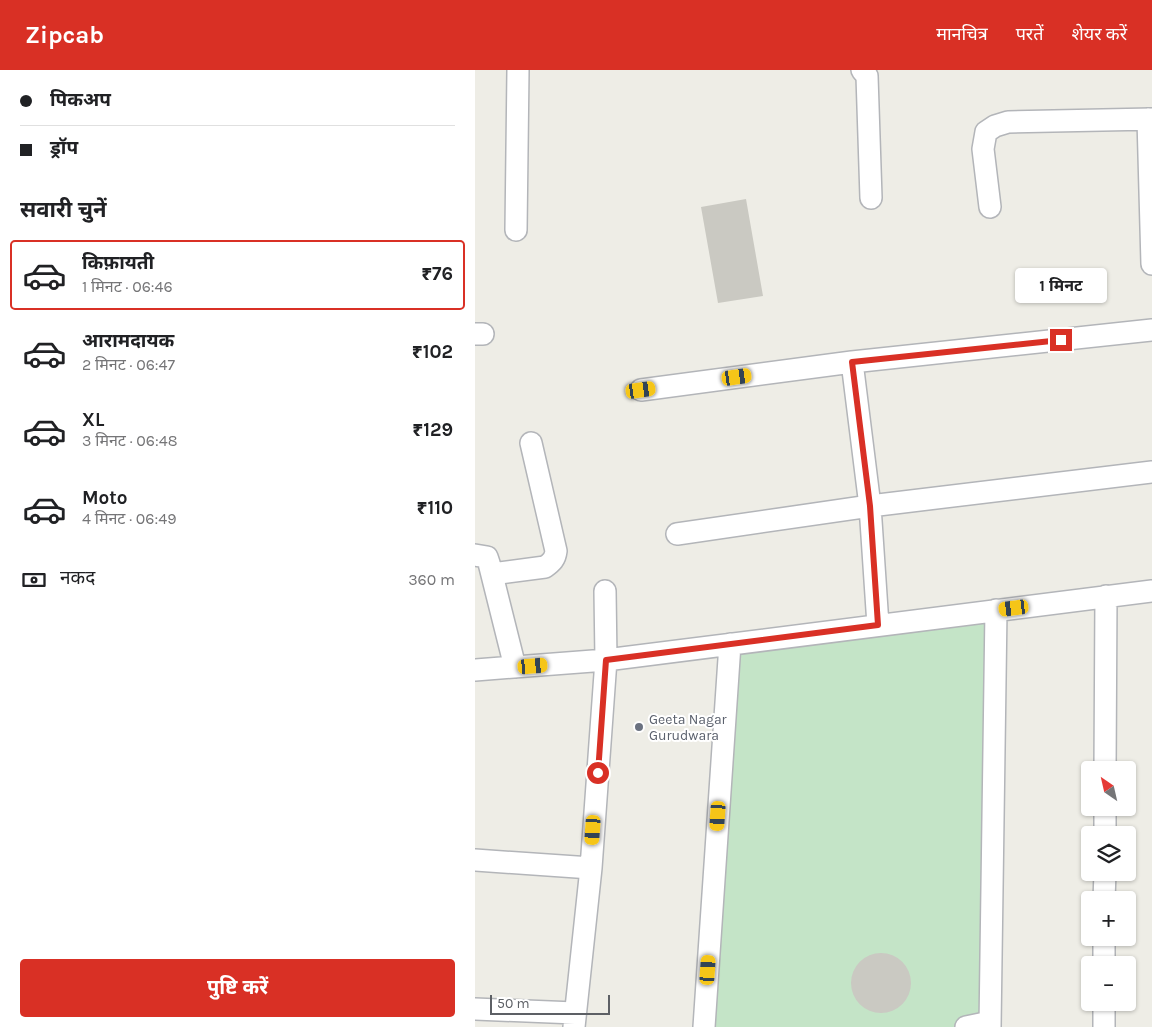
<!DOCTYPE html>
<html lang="hi">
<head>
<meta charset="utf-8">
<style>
  :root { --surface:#fff; --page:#f6f6f6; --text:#202124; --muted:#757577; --line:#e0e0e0; --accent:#d93025 }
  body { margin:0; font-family:Karla,"Noto Sans Devanagari",sans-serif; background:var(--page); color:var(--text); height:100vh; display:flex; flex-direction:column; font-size:19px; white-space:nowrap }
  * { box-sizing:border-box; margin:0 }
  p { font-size:16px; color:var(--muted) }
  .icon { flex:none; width:28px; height:28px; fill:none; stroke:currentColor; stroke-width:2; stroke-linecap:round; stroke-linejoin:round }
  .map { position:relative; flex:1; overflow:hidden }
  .panel { display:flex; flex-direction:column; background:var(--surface); width:475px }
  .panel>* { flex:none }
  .guide { display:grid; align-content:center; height:110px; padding:0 20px; background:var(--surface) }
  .needle { width:32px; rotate:326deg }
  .controls { position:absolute; left:606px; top:691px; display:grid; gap:10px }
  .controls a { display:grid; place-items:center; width:55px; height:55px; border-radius:5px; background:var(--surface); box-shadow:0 1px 4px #0004; font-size:25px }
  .scale { position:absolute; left:15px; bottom:12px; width:120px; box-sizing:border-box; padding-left:5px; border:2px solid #5d6065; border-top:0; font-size:14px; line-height:18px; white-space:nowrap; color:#5d6065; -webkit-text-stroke:4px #fff; paint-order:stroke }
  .end { position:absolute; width:22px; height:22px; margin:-11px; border:6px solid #d93025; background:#fff; box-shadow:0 0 0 2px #fff }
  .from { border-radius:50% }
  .bubble { position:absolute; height:35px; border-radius:5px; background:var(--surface); box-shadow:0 1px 4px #0004; font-size:16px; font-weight:700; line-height:35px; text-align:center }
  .car { position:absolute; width:15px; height:30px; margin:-15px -8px; border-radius:6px; box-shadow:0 0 4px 1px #0007; background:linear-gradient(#f5c518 24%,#345 0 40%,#f5c518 0 76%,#345 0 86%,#f5c518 0) }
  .guide b { display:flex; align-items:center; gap:18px; height:48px; font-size:19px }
  .guide b+b { border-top:1px solid var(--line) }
  .guide i { width:12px; height:12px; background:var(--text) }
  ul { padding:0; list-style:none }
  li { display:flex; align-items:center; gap:15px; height:70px; margin:0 10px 8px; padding:0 10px; border:2px solid transparent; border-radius:5px }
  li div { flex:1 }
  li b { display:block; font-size:19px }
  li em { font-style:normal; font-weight:700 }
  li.active { border-color:var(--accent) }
  li>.icon { width:45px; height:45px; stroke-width:1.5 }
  h2 { padding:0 20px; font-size:22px; line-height:60px }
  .pay { display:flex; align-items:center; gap:12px; height:55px; padding:0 20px; font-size:19px }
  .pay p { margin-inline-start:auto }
  .primary-button { display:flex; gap:10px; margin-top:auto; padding:10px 20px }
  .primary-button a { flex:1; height:58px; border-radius:5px; background:var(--accent); color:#fff; font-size:20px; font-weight:700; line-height:58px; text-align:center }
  header { display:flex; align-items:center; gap:30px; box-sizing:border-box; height:70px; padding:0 25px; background:var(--accent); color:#fff }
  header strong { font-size:24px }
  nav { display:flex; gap:28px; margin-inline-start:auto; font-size:18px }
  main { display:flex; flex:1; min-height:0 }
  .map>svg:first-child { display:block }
  .green { fill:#c4e4c7 }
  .building { fill:#cac9c2 }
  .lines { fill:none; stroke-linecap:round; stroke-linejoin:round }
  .minor-casing { stroke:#b3b5b9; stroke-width:24 }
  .minor { stroke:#fff; stroke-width:21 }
  .route { stroke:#d93025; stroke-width:6 }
  .worship-dot { fill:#6b7280; stroke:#fff; stroke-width:2 }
  .labels { text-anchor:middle; stroke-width:4; stroke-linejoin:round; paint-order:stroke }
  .worship-label { font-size:14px; fill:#5b616d; stroke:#fff; text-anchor:start }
</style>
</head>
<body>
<header>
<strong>Zipcab</strong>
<nav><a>मानचित्र</a><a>परतें</a><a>शेयर करें</a></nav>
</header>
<main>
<section class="panel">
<div class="guide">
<b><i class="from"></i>पिकअप</b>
<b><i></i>ड्रॉप</b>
</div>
<h2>सवारी चुनें</h2>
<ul>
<li class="active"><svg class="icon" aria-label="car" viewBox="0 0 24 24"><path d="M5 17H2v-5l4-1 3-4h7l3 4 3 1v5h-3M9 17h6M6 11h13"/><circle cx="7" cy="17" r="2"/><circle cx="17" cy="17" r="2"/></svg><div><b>किफ़ायती</b><p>1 मिनट · 06:46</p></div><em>₹76</em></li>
<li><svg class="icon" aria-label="car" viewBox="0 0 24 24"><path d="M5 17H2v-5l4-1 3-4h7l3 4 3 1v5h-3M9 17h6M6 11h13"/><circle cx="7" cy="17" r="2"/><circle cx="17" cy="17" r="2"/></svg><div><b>आरामदायक</b><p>2 मिनट · 06:47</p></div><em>₹102</em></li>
<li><svg class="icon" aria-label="car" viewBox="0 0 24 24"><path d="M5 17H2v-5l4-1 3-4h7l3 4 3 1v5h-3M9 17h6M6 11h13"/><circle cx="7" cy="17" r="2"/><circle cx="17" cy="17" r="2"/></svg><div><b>XL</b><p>3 मिनट · 06:48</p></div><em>₹129</em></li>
<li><svg class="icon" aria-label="car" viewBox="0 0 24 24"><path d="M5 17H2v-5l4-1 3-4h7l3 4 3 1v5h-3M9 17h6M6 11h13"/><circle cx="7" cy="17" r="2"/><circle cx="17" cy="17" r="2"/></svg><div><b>Moto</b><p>4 मिनट · 06:49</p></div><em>₹110</em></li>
</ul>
<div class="pay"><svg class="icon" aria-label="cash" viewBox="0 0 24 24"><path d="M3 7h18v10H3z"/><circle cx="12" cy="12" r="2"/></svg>नकद<p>360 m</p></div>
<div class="primary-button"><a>पुष्टि करें</a></div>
</section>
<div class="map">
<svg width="677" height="957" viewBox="0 0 677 957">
  <rect width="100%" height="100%" fill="#eeede6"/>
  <!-- green -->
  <path class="green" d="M521,540L515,952L491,957H229L255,574Z"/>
  <!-- building -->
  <path class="building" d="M271,129L288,226L243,233L226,137Z
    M376 913a30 30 0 1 1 60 0a30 30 0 1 1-60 0Z"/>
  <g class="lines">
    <!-- minor casing -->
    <g class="minor-casing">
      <path id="minor" d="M387,0L392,6L396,128
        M673,49L677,194
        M515,137L508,79L511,62L520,56L533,52L677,49
        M41,160L43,0
        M0,264H8
        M377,292L395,436L403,555
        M166,320L377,292L677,260
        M202,464L395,436L677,402
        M0,485L12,487L14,493L40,597
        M17,504L70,497C77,492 80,489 81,481L56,373
        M0,600L131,590L677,521
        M630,700L631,526
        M630,765V738
        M0,790L116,798
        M629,830L630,802
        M629,895V868
        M0,939L100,943
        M99,957L116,798L131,590L130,521
        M229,957L255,574
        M491,957L515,952
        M515,957L521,540
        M629,957V932"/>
    </g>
    <!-- minor -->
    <use href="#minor" class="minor"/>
  </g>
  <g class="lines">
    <!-- route -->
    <path class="route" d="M123,703L131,590L403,555L395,436L377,292L586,270"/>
  </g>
  <!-- markers -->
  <circle class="worship-dot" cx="164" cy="657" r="5"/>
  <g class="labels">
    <!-- worship labels -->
    <g class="worship-label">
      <text x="174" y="654">Geeta Nagar<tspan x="174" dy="16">Gurudwara</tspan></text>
    </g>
  </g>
</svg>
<div class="controls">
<a><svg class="needle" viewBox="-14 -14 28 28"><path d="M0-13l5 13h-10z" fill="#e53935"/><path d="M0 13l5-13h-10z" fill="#757577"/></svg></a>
<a><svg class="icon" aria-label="layers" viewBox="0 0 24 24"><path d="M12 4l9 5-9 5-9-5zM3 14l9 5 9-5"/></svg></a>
<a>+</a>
<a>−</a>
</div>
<div class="scale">50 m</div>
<i class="end from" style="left:123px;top:703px"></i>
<i class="end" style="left:586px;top:270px"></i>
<div class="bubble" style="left:540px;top:198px;width:92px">1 मिनट</div>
<i class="car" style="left:262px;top:307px;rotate:82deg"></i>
<i class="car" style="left:166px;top:320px;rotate:82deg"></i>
<i class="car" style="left:539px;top:538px;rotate:263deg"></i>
<i class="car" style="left:58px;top:596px;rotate:85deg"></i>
<i class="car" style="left:243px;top:746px;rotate:184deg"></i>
<i class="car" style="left:118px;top:760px;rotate:184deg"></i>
<i class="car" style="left:233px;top:900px;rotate:4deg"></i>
</div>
</main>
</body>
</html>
